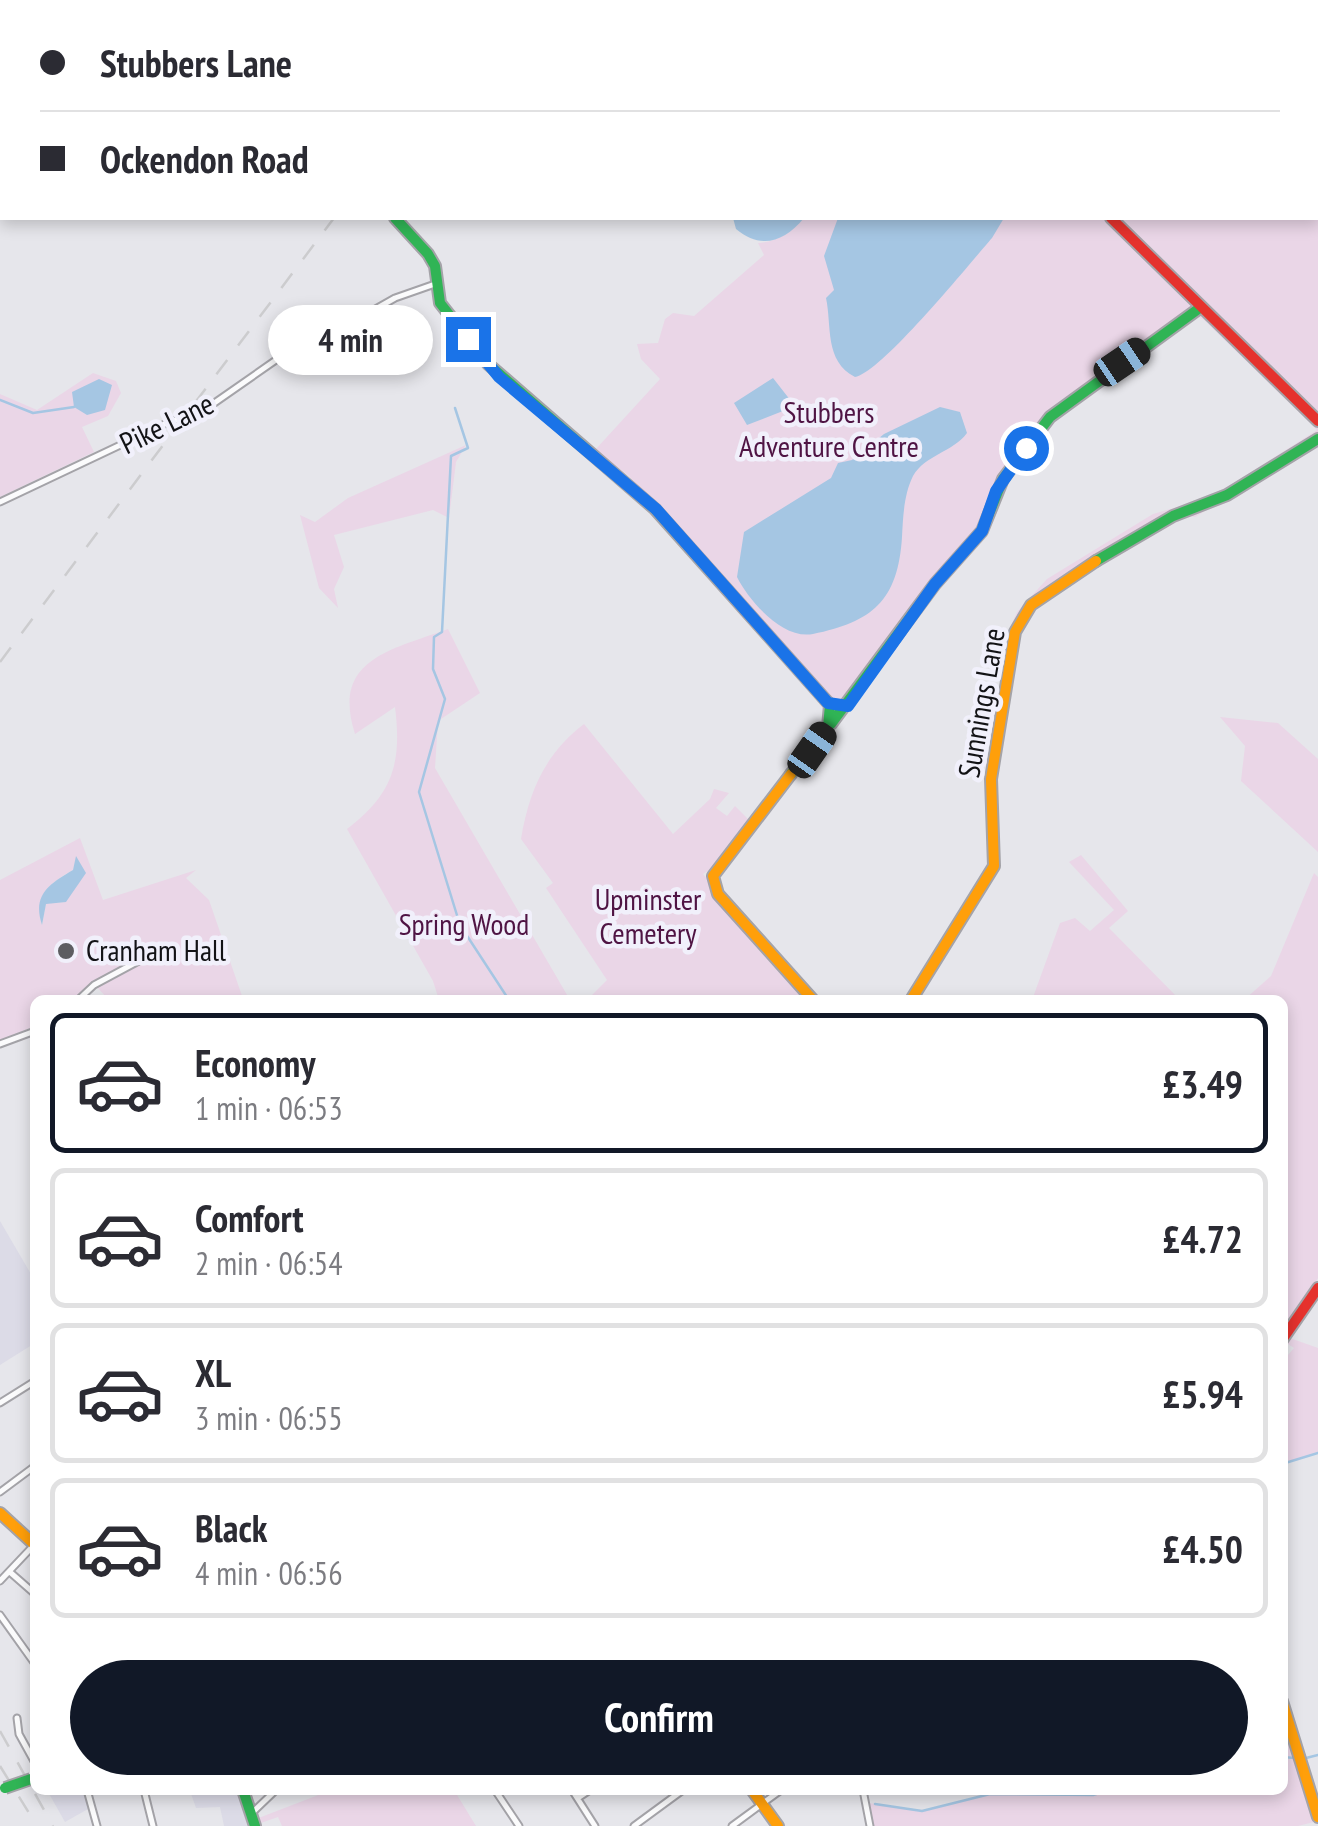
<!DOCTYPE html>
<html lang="en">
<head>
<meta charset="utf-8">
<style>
  :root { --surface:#fff; --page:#f7f7f7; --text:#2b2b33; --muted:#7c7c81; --line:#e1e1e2; --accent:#111827 }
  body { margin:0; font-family:"PT Sans Narrow",sans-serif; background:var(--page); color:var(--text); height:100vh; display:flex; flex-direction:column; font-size:38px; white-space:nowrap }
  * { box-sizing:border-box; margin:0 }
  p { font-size:32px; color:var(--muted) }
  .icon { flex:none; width:55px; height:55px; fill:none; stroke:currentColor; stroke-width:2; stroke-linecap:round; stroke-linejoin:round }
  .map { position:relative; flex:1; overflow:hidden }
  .side { position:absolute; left:30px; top:995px; width:1258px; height:800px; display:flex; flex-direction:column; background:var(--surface); border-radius:15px; box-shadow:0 5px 15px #0003 }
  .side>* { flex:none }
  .guide { position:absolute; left:0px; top:0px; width:1320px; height:220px; box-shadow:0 5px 15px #0003; display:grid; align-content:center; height:220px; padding:0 40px; background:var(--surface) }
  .end { position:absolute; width:45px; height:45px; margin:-22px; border:12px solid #1a73e8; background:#fff; box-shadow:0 0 0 5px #fff }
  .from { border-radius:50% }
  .bubble { position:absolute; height:70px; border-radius:35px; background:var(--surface); box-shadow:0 5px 15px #0003; font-size:32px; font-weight:600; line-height:70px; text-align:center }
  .car { position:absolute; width:30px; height:60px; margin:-30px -15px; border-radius:12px; box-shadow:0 0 8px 2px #0007; background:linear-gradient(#222 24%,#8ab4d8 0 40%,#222 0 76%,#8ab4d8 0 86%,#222 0) }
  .guide b { display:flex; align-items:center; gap:35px; height:95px; font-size:38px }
  .guide b+b { border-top:2px solid var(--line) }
  .guide i { width:25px; height:25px; background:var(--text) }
  ul { padding:18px 0 0; list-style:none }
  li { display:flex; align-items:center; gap:30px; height:140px; margin:0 20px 15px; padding:0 20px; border:5px solid var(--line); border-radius:15px }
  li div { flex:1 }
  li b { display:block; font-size:38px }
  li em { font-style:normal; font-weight:600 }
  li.current { border-color:var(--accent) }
  li>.icon { width:90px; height:90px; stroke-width:1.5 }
  .cta { display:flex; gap:20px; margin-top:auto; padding:20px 40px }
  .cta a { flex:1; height:115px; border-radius:60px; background:var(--accent); color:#fff; font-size:40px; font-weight:600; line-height:115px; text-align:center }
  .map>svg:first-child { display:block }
  .built { fill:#dcdbe7 }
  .green { fill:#ead6e7; fill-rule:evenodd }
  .water { fill:#a5c6e3 }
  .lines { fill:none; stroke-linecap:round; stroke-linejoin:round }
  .stream { stroke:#a5c6e3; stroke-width:2.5 }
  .street-casing { stroke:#a4a3a8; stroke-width:9 }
  .fast-casing { stroke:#a4a3a8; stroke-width:14 }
  .slow-casing { stroke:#a4a3a8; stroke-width:14 }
  .jam-casing { stroke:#a4a3a8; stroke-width:14 }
  .street { stroke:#fbfbfc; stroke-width:5 }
  .fast { stroke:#30b455; stroke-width:10 }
  .slow { stroke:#ff9f0a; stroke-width:10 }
  .jam { stroke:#e5322d; stroke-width:10 }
  .rail { stroke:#ccccce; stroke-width:2.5; stroke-dasharray:18 18; stroke-linecap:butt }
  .street-bridge-casing { stroke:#a4a3a8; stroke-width:9; stroke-linecap:butt }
  .fast-bridge-casing { stroke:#a4a3a8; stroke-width:14; stroke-linecap:butt }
  .street-bridge { stroke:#fbfbfc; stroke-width:5 }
  .fast-bridge { stroke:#30b455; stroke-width:10 }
  .route { stroke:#1a73e8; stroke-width:12 }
  .poi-dot { fill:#5d5d61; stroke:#f1f0fb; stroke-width:4 }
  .labels { text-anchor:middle; stroke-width:9; stroke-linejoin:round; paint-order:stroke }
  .park-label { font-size:30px; fill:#4f1444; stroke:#f1f0fb }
  .street-label { font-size:30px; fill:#131316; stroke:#f1f0fb }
  .poi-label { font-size:30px; fill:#131316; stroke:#f1f0fb; text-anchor:start }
</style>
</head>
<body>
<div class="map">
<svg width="1318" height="1826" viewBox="0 0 1318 1826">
  <rect width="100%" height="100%" fill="#e6e6eb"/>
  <!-- built -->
  <path class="built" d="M0,1221L35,1281V1343L0,1365Z
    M47,1790H83L88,1809L65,1822Z
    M237,1790L250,1826H224L220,1807L196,1808L190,1791Z"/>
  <!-- green -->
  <path class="green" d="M949,0H1318V445L1195,517L1188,516C1139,538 1037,583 1018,636C1010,657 1010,684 1006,706L999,695L1006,637L1017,612L1047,579L1153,514L1198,501L1229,486L1317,430L1204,320L1190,313L1057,403L993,486L976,531L941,568L846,702C817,702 819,671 794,661L629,476L595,450L660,379L641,359L637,344L658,343L665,319L673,313L694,316L764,255L758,243C777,242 792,232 804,218H1318V2Z
    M93,373L116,381L121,393L108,416L82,427L94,452L0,497V394L37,410Z
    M466,445L456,462L449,518L433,510L334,535L344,567L334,589L338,608L319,588L300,515L315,522L348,498Z
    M448,629L480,693L438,721L435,768L570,1000H439L433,981L347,829C393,794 402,763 395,707L355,734C331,659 391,650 448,629Z
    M1220,717L1278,723L1318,759V852L1241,781L1245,746Z
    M584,724L673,834L710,799L714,789L729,793L716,808L727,816L735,806L748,819L717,865L703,874L806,1000H587L607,980L546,888L553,883L521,839C529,791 545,754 584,724Z
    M80,838L103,900L196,870L186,878L209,900L242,996L235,1000H109L93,983L74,1000H35V1026L0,1040V880ZM75,864L66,902L46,903L42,925C35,895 48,884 73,870Z
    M1081,855L1128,911L1109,928L1180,1000H1032L1060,923L1075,918L1090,931L1114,910L1069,862Z
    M1314,873L1318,877V1278L1283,1334L1282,1000H1244L1271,976Z
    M1287,1337L1318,1348V1452L1283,1464L1282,1362L1294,1348L1285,1342Z
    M1283,1701L1318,1821L1298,1826H870L869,1803L922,1811L990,1794L1282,1790Z
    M320,1790H454L476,1826H282L278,1817L258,1824L256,1819L321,1794Z"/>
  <!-- water -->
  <path class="water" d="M733,218H804C784,242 761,250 736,229Z
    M838,218H1004L992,238C970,263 881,373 855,377C824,361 832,326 826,298L834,290L824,256Z
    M773,378L791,401L783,411L747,425L734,403Z
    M99,379L112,385L105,410L87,415L74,407L72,392Z
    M940,407L960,412L967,433C953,452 925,455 913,476C904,494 903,517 902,537C898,601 872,622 813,634C783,640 749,601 737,577L744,532L831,478L838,463L852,460L884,434Z
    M76,856L86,873L66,902L46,904L42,925C32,895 49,884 73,870Z"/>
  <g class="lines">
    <!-- stream -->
    <path class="stream" d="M0,400L33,413L74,407
      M455,408L468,448L451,456L442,632L434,637L433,669L445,699L419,792L460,925L509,1000
      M1282,1464L1318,1453
      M1282,1757L1295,1758
      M1306,1758L1318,1755
      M875,1804L922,1811L990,1794L1093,1795L1109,1790"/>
    <!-- street casing -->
    <g class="street-casing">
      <path id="street" d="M566,2L568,0
        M200,413L286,353L328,336L395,298L435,284
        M0,502L169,422
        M78,1000L94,985L148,956
        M0,1044L35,1031
        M0,1403L35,1381
        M0,1492L35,1466
        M11,1573L35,1594
        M0,1581L34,1545
        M0,1615L35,1664
        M17,1718L19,1734L35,1763
        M87,1790L97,1826
        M144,1790L153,1826
        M495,1790L519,1826
        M572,1790L595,1826
        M863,1790L870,1826
        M578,1798L590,1790
        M252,1813L276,1790
        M634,1826L683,1790
        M732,1826L781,1790"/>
    </g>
    <!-- fast casing -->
    <g class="fast-casing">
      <path id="fast" d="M345,2L350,0
        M370,2L376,0
        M0,172L2,171
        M395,218L428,254L435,266L440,303L488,364L655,509L830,705L828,727L791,774
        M1096,561L1173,516L1227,495L1318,439
        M831,724L935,584L982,531L1003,479L1050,417L1201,307
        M243,1790L255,1826"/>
    </g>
    <!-- slow casing -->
    <g class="slow-casing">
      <path id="slow" d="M193,0L195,2
        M791,774L713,876L718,894L813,1000
        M911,1000L994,866L991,779L1015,632L1031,605L1096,561
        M0,1513L35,1545
        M1282,1701L1318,1817
        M752,1790L778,1826"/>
    </g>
    <!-- jam casing -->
    <g class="jam-casing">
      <path id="jam" d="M942,0L944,2
        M0,159L2,158
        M1111,218L1318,421
        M1282,1340L1318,1288"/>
    </g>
    <!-- street -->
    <use href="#street" class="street"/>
    <!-- fast -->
    <use href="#fast" class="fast"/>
    <!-- slow -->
    <use href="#slow" class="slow"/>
    <!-- jam -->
    <use href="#jam" class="jam"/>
    <!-- rail -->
    <path class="rail" d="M494,2L496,0
      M0,662L334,218
      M0,1731L53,1826
      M0,1766L37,1826"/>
    <!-- street-bridge casing -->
    <g class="street-bridge-casing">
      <path id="street-bridge" d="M169,422L200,413"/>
    </g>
    <!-- fast-bridge casing -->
    <g class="fast-bridge-casing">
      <path id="fast-bridge" d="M5,1788L31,1779"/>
    </g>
    <!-- street-bridge -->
    <use href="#street-bridge" class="street-bridge"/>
    <!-- fast-bridge -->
    <use href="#fast-bridge" class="fast-bridge"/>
  </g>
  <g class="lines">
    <!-- route -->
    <path class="route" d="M468,339L499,377L656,509L828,703L848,706L935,584L982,531L996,491L1026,448"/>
  </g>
  <!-- markers -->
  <circle class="poi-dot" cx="66" cy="951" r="10"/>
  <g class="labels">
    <!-- park labels -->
    <g class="park-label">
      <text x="829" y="423">Stubbers<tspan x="829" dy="34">Adventure Centre</tspan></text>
      <text x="648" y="910">Upminster<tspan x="648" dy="34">Cemetery</tspan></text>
      <text x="464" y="935">Spring Wood</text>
    </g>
    <!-- street labels -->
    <g class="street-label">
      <text transform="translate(167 424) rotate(-26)" y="10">Pike Lane</text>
      <text transform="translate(982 703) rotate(-80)" y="10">Sunnings Lane</text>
    </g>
    <!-- poi labels -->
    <g class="poi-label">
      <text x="86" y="961">Cranham Hall</text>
    </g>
  </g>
</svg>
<i class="end from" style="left:1026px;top:448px"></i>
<i class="end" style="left:468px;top:339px"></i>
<div class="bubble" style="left:268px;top:305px;width:165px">4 min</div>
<i class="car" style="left:1122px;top:362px;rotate:56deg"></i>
<i class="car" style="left:812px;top:750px;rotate:35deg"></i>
<div class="guide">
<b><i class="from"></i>Stubbers Lane</b>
<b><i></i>Ockendon Road</b>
</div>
<section class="side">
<ul>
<li class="current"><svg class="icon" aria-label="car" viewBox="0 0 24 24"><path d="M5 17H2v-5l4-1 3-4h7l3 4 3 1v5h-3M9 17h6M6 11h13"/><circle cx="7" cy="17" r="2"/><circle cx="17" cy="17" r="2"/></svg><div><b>Economy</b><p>1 min · 06:53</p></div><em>£3.49</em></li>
<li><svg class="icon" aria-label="car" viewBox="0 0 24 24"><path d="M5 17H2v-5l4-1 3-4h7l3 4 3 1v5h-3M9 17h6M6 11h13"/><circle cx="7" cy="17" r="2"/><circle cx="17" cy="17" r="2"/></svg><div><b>Comfort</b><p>2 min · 06:54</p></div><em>£4.72</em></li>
<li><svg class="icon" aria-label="car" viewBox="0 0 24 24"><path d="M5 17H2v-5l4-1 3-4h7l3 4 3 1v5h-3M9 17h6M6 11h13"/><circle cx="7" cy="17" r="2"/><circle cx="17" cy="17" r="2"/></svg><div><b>XL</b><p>3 min · 06:55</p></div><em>£5.94</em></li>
<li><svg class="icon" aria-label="car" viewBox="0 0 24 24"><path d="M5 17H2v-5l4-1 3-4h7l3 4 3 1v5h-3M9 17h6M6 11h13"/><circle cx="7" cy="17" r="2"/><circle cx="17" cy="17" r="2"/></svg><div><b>Black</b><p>4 min · 06:56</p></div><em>£4.50</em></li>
</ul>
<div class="cta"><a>Confirm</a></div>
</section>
</div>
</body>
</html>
